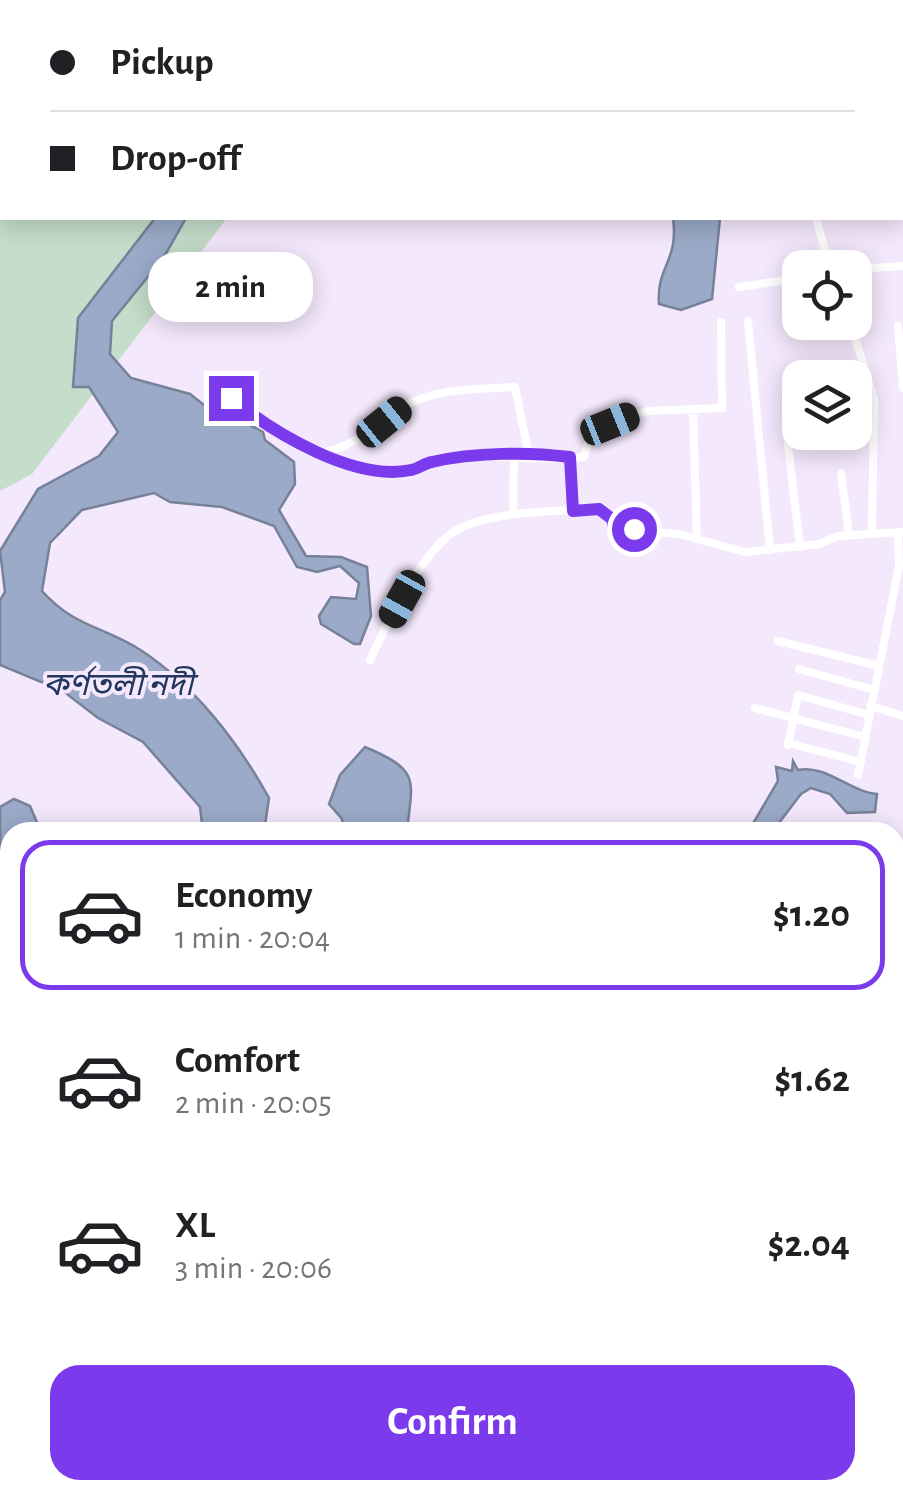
<!DOCTYPE html>
<html lang="en">
<head>
<meta charset="utf-8">
<style>
  :root { --surface:#fff; --page:#f6f6f6; --text:#202124; --muted:#757577; --line:#e0e0e0; --accent:#7c3aed }
  body { margin:0; font-family:"Alegreya Sans","Noto Sans Bengali",sans-serif; background:var(--page); color:var(--text); height:100vh; display:flex; flex-direction:column; font-size:38px; white-space:nowrap }
  * { box-sizing:border-box; margin:0 }
  p { font-size:32px; color:var(--muted) }
  .icon { flex:none; width:55px; height:55px; fill:none; stroke:currentColor; stroke-width:2; stroke-linecap:round; stroke-linejoin:round }
  .map { position:relative; flex:1; overflow:hidden }
  .sheet { position:absolute; left:0px; top:822px; width:905px; height:678px; display:flex; flex-direction:column; background:var(--surface); border-radius:30px 30px 0 0; box-shadow:0 5px 25px #0003 }
  .sheet>* { flex:none }
  .banner { position:absolute; left:0px; top:0px; width:905px; height:220px; box-shadow:0 5px 25px #0003; display:grid; align-content:center; height:220px; padding:0 50px; background:var(--surface) }
  .fabs { position:absolute; left:782px; top:250px; display:grid; gap:20px }
  .fabs a { display:grid; place-items:center; width:90px; height:90px; border-radius:20px; background:var(--surface); box-shadow:0 5px 25px #0003; font-size:50px }
  .end { position:absolute; width:45px; height:45px; margin:-22px; border:12px solid #7c3aed; background:#fff; box-shadow:0 0 0 5px #fff }
  .from { border-radius:50% }
  .bubble { position:absolute; height:70px; border-radius:30px; background:var(--surface); box-shadow:0 5px 25px #0003; font-size:32px; font-weight:700; line-height:70px; text-align:center }
  .car { position:absolute; width:30px; height:60px; margin:-30px -15px; border-radius:12px; box-shadow:0 0 8px 2px #0007; background:linear-gradient(#222 24%,#8ab4d8 0 40%,#222 0 76%,#8ab4d8 0 86%,#222 0) }
  .banner b { display:flex; align-items:center; gap:35px; height:95px; font-size:38px }
  .banner b+b { border-top:2px solid var(--line) }
  .banner i { width:25px; height:25px; background:var(--text) }
  ul { padding:18px 0 0; list-style:none }
  li { display:flex; align-items:center; gap:30px; height:150px; margin:0 20px 15px; padding:0 30px; border:5px solid transparent; border-radius:30px }
  li div { flex:1 }
  li b { display:block; font-size:38px }
  li em { font-style:normal; font-weight:700 }
  li.selected { border-color:var(--accent) }
  li>.icon { width:90px; height:90px; stroke-width:1.5 }
  .cta { display:flex; gap:20px; margin-top:auto; padding:20px 50px }
  .cta a { flex:1; height:115px; border-radius:30px; background:var(--accent); color:#fff; font-size:40px; font-weight:700; line-height:115px; text-align:center }
  .map>svg:first-child { display:block }
  .green { fill:#c5ddcb }
  .water { fill:#9aaac8; stroke:#778198; stroke-width:2.5 }
  .lines { fill:none; stroke-linecap:round; stroke-linejoin:round }
  .street { stroke:#fff; stroke-width:8 }
  .route { stroke:#7c3aed; stroke-width:12 }
  .labels { text-anchor:middle; stroke-width:8; stroke-linejoin:round; paint-order:stroke }
  .water-label { font-size:32px; font-style:italic; fill:#22365f; stroke:#f4e8fc }
</style>
</head>
<body>
<div class="map">
<svg width="903" height="1498" viewBox="0 0 903 1498">
  <rect width="100%" height="100%" fill="#f4e8fc"/>
  <!-- green -->
  <path class="green" d="M0,0H491L2,2V218H227L32,474L0,491Z"/>
  <!-- water -->
  <path class="water" d="M155,218H186L164,257L112,321L110,354L131,378L190,394L209,409V403L263,432L265,440L294,462L295,484L279,510L306,556L341,557L367,567L371,616L360,644H354L321,624L319,616L331,597L356,599L359,583L340,566L317,572L297,567L274,526L222,507L170,502L154,493L82,510L50,543L42,591C75,628 104,626 142,651C195,686 238,742 269,798L264,832H203L200,807L143,742L98,718L63,691L0,665V600L5,592L0,551L38,489L99,456L118,432L89,387H73L78,318Z
    M673,218H720L712,299L681,310L659,304C656,266 679,262 673,218Z
    M365,747C422,771 412,780 407,832H343L342,819L329,804L340,775Z
    M793,761L798,770C826,764 850,792 877,794L875,812L847,813L830,794L811,788L801,794L772,832H748L778,781L776,767L792,771Z
    M14,799L30,806L41,832H10V911L0,866V807Z
    M491,1490H648L650,1498H495Z"/>
  <g class="lines">
    <!-- street -->
    <path class="street" d="M891,0V2
      M758,2L775,0
      M902,72L903,75
      M816,218L830,268
      M855,269L903,266
      M739,287L800,278
      M748,321L770,550
      M850,322L874,399L872,532
      M898,326L903,388
      M231,398C273,434 354,481 410,470C428,467 443,459 462,457C502,454 545,462 584,457L594,426L647,411L722,408L721,322
      M693,410L697,539
      M792,417L788,444L800,547
      M325,452C355,446 375,425 399,409C432,388 478,389 515,387L529,456
      M570,457L573,511
      M841,473L849,534
      M513,514L514,457
      M778,641L879,666
      M370,660C387,624 424,544 462,527C498,511 559,511 599,509L611,519L614,529L679,534L745,552L820,544L838,536L903,532
      M799,669L874,690
      M870,706L903,716
      M755,708L865,737
      M788,743L861,762
      M788,745L798,695L869,715
      M858,775L899,566L898,532
      M577,831V832
      M895,906L903,903
      M0,937L10,936
      M895,953L903,952
      M895,996L903,995
      M895,1093L903,1098
      M895,1146L903,1144
      M0,1200L10,1199
      M895,1221L903,1219
      M0,1268L10,1267
      M899,1314L897,1332L903,1348
      M0,1325L10,1323
      M895,1465H903
      M229,1490L230,1498
      M292,1490L343,1498
      M348,1498L401,1494L403,1498
      M757,1498V1490"/>
  </g>
  <g class="lines">
    <!-- route -->
    <path class="route" d="M231,398C273,433 355,482 411,470C418,469 425,463 432,462C474,452 529,452 570,457L573,511L599,509L612,519L614,529H634"/>
  </g>
  <g class="labels">
    <!-- water labels -->
    <g class="water-label">
      <text x="118" y="695">কর্ণতলী নদী</text>
    </g>
  </g>
</svg>
<div class="fabs">
<a><svg class="icon" aria-label="locate" viewBox="0 0 24 24"><circle cx="12" cy="12" r="6"/><path d="M12 2v4M12 18v4M2 12h4M18 12h4"/></svg></a>
<a><svg class="icon" aria-label="layers" viewBox="0 0 24 24"><path d="M12 4l9 5-9 5-9-5zM3 14l9 5 9-5"/></svg></a>
</div>
<i class="end from" style="left:634px;top:529px"></i>
<i class="end" style="left:231px;top:398px"></i>
<div class="bubble" style="left:148px;top:252px;width:165px">2 min</div>
<i class="car" style="left:384px;top:422px;rotate:51deg"></i>
<i class="car" style="left:610px;top:424px;rotate:68deg"></i>
<i class="car" style="left:402px;top:599px;rotate:209deg"></i>
<div class="banner">
<b><i class="from"></i>Pickup</b>
<b><i></i>Drop-off</b>
</div>
<section class="sheet">
<ul>
<li class="selected"><svg class="icon" aria-label="car" viewBox="0 0 24 24"><path d="M5 17H2v-5l4-1 3-4h7l3 4 3 1v5h-3M9 17h6M6 11h13"/><circle cx="7" cy="17" r="2"/><circle cx="17" cy="17" r="2"/></svg><div><b>Economy</b><p>1 min · 20:04</p></div><em>$1.20</em></li>
<li><svg class="icon" aria-label="car" viewBox="0 0 24 24"><path d="M5 17H2v-5l4-1 3-4h7l3 4 3 1v5h-3M9 17h6M6 11h13"/><circle cx="7" cy="17" r="2"/><circle cx="17" cy="17" r="2"/></svg><div><b>Comfort</b><p>2 min · 20:05</p></div><em>$1.62</em></li>
<li><svg class="icon" aria-label="car" viewBox="0 0 24 24"><path d="M5 17H2v-5l4-1 3-4h7l3 4 3 1v5h-3M9 17h6M6 11h13"/><circle cx="7" cy="17" r="2"/><circle cx="17" cy="17" r="2"/></svg><div><b>XL</b><p>3 min · 20:06</p></div><em>$2.04</em></li>
</ul>
<div class="cta"><a>Confirm</a></div>
</section>
</div>
</body>
</html>
